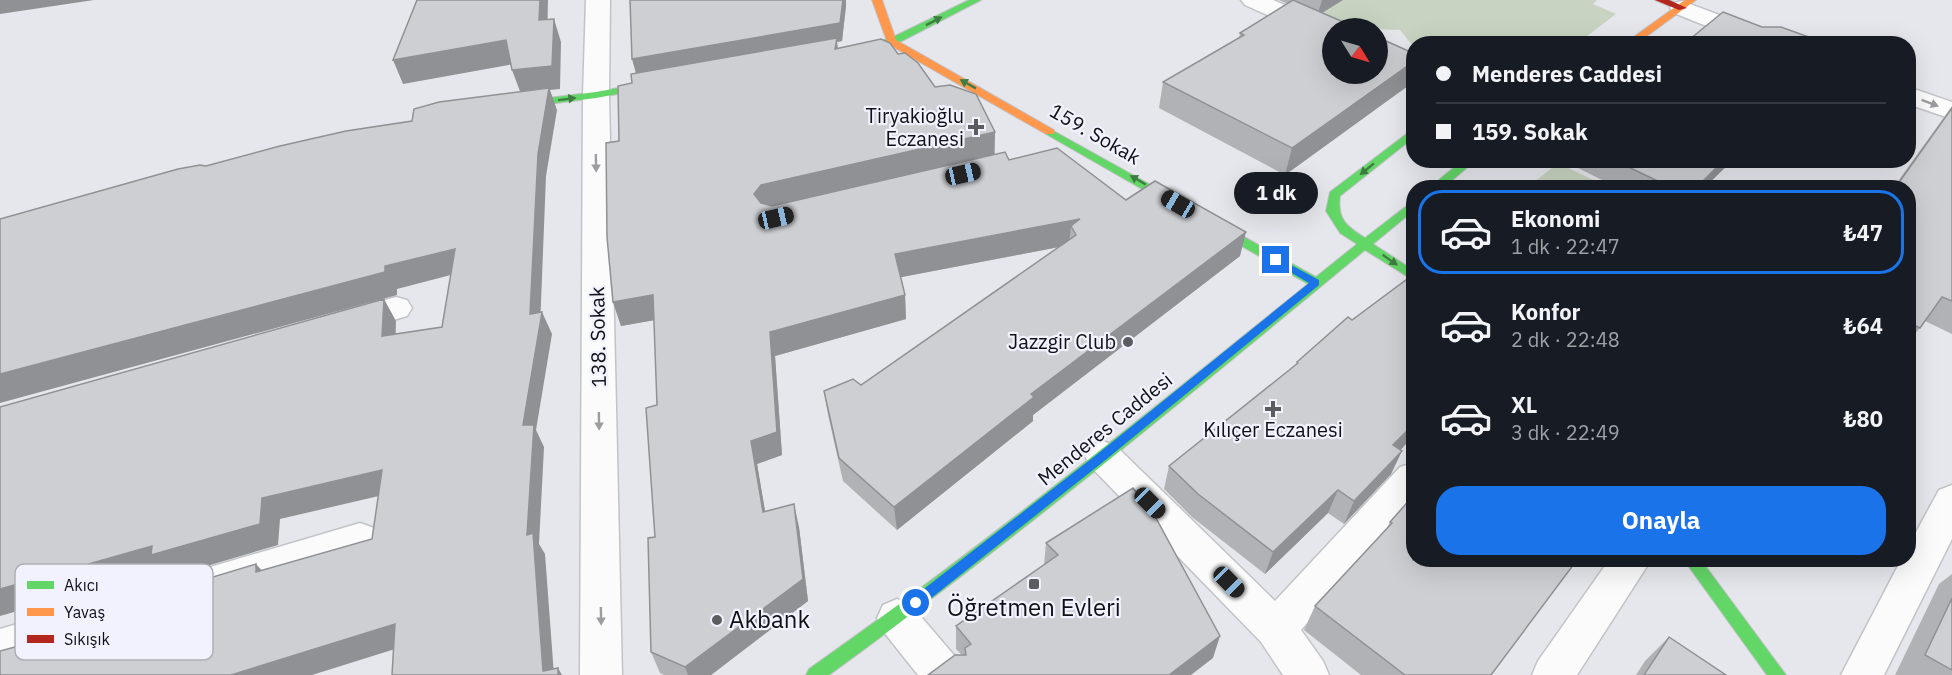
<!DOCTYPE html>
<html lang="tr">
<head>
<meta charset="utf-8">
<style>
  :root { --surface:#171b24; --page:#242831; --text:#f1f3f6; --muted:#9ea1a6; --line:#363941; --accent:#1a73e8 }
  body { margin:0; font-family:"IBM Plex Sans",sans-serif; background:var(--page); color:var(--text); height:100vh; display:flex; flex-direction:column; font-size:22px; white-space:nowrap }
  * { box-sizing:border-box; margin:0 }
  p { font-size:20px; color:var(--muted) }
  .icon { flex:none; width:33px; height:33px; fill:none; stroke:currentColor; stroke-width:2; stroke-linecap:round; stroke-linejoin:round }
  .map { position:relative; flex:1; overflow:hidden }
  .side { position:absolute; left:1406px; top:180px; width:510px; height:387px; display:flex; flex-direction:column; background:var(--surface); border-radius:24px; box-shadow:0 6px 24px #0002 }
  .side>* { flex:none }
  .banner { position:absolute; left:1406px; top:36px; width:510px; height:132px; border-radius:24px; box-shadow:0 6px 24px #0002; display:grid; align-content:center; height:132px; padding:0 30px; background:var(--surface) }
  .needle { width:39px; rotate:127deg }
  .tools { position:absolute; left:1322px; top:18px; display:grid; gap:12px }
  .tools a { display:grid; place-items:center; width:66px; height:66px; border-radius:50%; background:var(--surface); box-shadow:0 6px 24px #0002; font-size:30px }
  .end { position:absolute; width:27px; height:27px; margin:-14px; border:8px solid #1a73e8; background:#fff; box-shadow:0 0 0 3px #fff }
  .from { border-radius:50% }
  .bubble { position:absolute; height:42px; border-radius:21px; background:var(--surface); box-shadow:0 6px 24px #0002; font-size:20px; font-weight:700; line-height:42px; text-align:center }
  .car { position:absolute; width:18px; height:36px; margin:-18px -9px; border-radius:8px; box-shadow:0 0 4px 2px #0007; background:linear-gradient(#222 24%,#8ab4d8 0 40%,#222 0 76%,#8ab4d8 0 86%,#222 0) }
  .banner b { display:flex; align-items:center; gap:21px; height:57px; font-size:22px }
  .banner b+b { border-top:2px solid var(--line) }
  .banner i { width:15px; height:15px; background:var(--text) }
  ul { padding:10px 0 0; list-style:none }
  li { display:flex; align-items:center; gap:18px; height:84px; margin:0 12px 9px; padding:0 18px; border:3px solid transparent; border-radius:24px }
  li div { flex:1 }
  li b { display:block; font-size:22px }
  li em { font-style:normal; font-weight:700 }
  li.active { border-color:var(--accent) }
  li>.icon { width:54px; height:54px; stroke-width:1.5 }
  .button { display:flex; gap:12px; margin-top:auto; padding:12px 30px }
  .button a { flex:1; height:69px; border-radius:24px; background:var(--accent); color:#fff; font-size:24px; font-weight:700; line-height:69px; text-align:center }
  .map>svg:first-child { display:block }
  .green { fill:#c8d4c1 }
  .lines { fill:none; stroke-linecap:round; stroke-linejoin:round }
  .street-casing { stroke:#c2c3c7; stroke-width:3 }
  .fast-casing { stroke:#c2c3c7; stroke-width:2 }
  .slow-casing { stroke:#c2c3c7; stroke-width:2 }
  .jam-casing { stroke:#c2c3c7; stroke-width:2 }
  .street { fill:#fbfbfc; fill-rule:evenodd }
  .fast { fill:#63d668; fill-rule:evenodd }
  .slow { fill:#ff974d; fill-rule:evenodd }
  .jam { fill:#b3261e; fill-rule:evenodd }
  .wall { fill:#b1b2b5 }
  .shaded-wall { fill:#909194 }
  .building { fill:#cecfd3; stroke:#909194; stroke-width:1.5 }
  .oneway { fill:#3e7d42 }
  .oneway2 { fill:#9d9d9f }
  .route { fill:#1a73e8 }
  .poi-dot { fill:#5b5c60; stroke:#f1f2fd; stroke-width:2 }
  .labels { text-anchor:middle; stroke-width:4.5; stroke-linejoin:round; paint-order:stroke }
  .poi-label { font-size:20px; fill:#101114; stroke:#f1f2fd; text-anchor:end }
  .street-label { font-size:20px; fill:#101114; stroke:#f1f2fd }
  .near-poi-label { font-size:24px; fill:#101114; stroke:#f1f2fd }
  .key { fill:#f1f2fd; stroke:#aeaeb7; stroke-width:1.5 }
  .key-label { font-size:16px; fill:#101114 }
</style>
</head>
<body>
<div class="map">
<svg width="1952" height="675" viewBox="0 0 1952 675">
  <rect width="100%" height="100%" fill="#e6e7ec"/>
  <!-- green -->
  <path class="green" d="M1343,0H1597L1593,4L1616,14L1578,43L1413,44V46L1400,30L1348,28L1317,16Z
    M1558,163L1608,187H1528Z"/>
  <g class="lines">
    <!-- street casing -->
    <g class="street-casing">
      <path id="street" d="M586,0H610L609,95L622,675H580L583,95Z
        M1241,0H1273L1338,28H1332V42L1323,40L1245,5Z
        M1682,1L1783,39L1786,44H1751L1674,13L1670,8L1674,3Z
        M1908,87L1952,102V119L1908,104Z
        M396,297L407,300L412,308L407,316L346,334L334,330L330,322L334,314Z
        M1103,441L1116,446L1275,601L1400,467L1413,463V504L1301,630L1323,661L1329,675H1283L1261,642L1090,466L1085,456L1090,446Z
        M1952,485V539L1884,675H1841L1901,560H1908V547L1939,490Z
        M360,523L374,528L379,540L374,552L0,667V629Z
        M1609,560H1651L1577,675H1532L1538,661Z
        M897,599L911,605L959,661L965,675H918L883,631L877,618L883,605Z"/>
    </g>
    <!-- fast casing -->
    <g class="fast-casing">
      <path id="fast" d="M969,0H981L896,44L845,53L840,50L845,47L889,39Z
        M662,80L667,83L666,85L596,98L508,109L503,106L508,103L596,92Z
        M1050,129L1316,277L1357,244L1340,233L1326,211L1330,192L1413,129V138L1340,196C1337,219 1346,226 1365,238L1413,201V211L1373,244L1413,270V280L1365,250C1189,395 1014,541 829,675H806L809,669C981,548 1144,416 1308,284L1046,134V130Z
        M1463,160H1476L1443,188H1429Z
        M1684,560H1701L1786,675H1767Z"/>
    </g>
    <!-- slow casing -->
    <g class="slow-casing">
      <path id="slow" d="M872,0H882L896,40L1054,130V134H1046L888,44Z
        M1685,0H1696L1636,44H1624Z"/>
    </g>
    <!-- jam casing -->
    <g class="jam-casing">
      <path id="jam" d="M1655,0H1669L1687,8L1679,10Z"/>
    </g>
    <!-- street -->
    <use href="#street" class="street"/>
    <!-- fast -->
    <use href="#fast" class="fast"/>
    <!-- slow -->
    <use href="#slow" class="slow"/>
    <!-- jam -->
    <use href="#jam" class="jam"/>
  </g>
  <!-- wall -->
  <path class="wall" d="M630,0H846V6L842,41L837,42L838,49L898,54L935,87L995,132V154L1009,160L1126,200L1240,256L1033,415V421L897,530L843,481L828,415L824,391L861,385L1060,247L901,277L905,295L906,319L775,356L782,455L757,464L765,511L799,527L808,601L711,675H664L660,673L651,652L655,537L657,405L654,320L621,326L613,302L619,141L632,83L636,74Z
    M1279,0H1343L1322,13L1413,53V79L1412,83L1285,175L1159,108L1163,82L1239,38L1240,33L1288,4Z
    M1952,106V334L1925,321L1920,328L1908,341V188H1893Z
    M1562,160H1733L1704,188H1618Z
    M1352,320L1401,450L1391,474L1344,524L1328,513L1265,574L1192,517L1164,489L1169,466L1296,365L1297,362Z
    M1413,496L1491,675H1361L1304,630L1315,606L1387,528L1390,522Z
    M1046,543L1213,658L962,655L956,649V626L1044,565Z
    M1952,574V675H1895L1939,584Z
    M1669,637L1726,675H1636L1645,661Z"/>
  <!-- shaded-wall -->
  <path class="shaded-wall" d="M0,0H94L0,14Z
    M540,0H548L547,43L539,20Z
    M843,0H846V6L842,41L837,42L839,61L637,77L632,59Z
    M1322,0H1343L1317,16Z
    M554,19L561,42L560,89L550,90L557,110L546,176L540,328L542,312L552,334L536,430L544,447L539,544L545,554L554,675L543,671L527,535L523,425L530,314L521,94L512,70Z
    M506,40L514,64L403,84L393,60Z
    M1413,62V79L1412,83L1285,175L1292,148Z
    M995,132L994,156L759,218L754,194L761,185Z
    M1724,160H1733L1704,188H1696Z
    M1080,219L1071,226L1069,245L897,278L895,254Z
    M1246,232L1240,256L1033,415V421L897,530L894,507L1031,394Z
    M455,249L466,271L397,289V295L0,403V374L385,266Z
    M653,295L661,319L621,326L613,302Z
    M905,295L906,319L775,356L782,455L757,464L769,534L763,512L751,441L770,332Z
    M384,299L396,321L395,358L382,336Z
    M1413,425V437L1383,468L1393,445Z
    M1402,451L1391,474L1344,524L1354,501Z
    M382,470L396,492L280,519L278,545L173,576L166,569L0,616V589L152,546L262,498Z
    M1338,490L1328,513L1265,574L1273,552Z
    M794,504L799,527L808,601L711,675H688L685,667Z
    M256,564L275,585L256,572Z
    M395,624L411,644L312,675H231Z
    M1220,636L1213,658L1191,675H1169Z
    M558,668L562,675H558Z"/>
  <!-- building -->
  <path class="building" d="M417,0H540L539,20L554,19L552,66L512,70L506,40L393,60Z
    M630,0H843L840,23L632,59Z
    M1293,0L1357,28H1332V74H1377V37L1413,53V62L1292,148L1163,82L1244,35L1240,33Z
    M1723,12L1762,27H1781L1828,44H1684Z
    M837,38L835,49L881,39L890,43L898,54L905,53L918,63L935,87L950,85L976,94L995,132L761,185L754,194L761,203L772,206L1005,152L1009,160L1057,148L1126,200L1155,181L1246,232L1031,394L1034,397L894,507L839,458L824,391L853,379L861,385L1076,235L1071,226L1080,219L895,254L905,295L770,332L777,432L751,441L763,512L794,504L803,579L685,667L651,652L648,538L655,537L646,408L657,405L653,295L613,302L607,237L606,143L619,141L618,86L632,83L631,74Z
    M549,88L538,154L530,314L542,312L523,425H534L527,535L533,533L543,671L558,668V675H392L395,624L231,675H0V651L149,611L150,596L256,564V572L372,539L382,470L262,498L260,524L151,555L152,546L0,589V407L384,299L382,336L442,327L455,249L385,266V272L0,374V219L178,169L200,165L206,166L280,146L346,131L412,121L414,109L439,102Z
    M1952,108V301L1942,297L1920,328L1908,322V188H1895Z
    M1614,160H1724L1696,188H1672Z
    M1410,277L1413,279V425L1393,445L1402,451L1354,501L1338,490L1273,552L1198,494L1169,466L1298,363L1297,362L1348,317L1352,320Z
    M1133,488L1136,492L1138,490L1144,496L1220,636L1169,675H928L955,655H966L965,648L971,644L956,626L1058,555L1046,543Z
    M1413,496V560H1577L1491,675H1405L1315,606L1392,523L1390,522Z
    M1952,598V670L1925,655Z
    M1669,637L1726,675H1644Z"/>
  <!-- one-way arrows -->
  <defs><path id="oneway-solid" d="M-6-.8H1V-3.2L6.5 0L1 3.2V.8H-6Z" transform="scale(1.5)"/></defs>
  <g class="oneway">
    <use href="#oneway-solid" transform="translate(934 21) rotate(-27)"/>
    <use href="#oneway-solid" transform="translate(968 84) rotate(-151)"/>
    <use href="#oneway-solid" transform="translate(567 99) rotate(-7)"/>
    <use href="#oneway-solid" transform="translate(1367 169) rotate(141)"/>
    <use href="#oneway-solid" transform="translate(1138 180) rotate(-150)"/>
    <use href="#oneway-solid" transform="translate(1390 260) rotate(35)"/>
  </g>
  <g class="oneway2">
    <use href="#oneway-solid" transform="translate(1930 103) rotate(21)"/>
    <use href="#oneway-solid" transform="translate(596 163) rotate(89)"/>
    <use href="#oneway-solid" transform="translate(599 421) rotate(89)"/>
    <use href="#oneway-solid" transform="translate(601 616) rotate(89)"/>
  </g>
  <!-- route -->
  <path class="route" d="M1276,257L1319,280V285L1103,462L920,607H911V599L1095,456L1309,283L1273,262L1272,260Z"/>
  <!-- markers -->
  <g class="poi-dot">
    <path d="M973 118h6v6h6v6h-6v6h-6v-6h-6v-6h6z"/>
    <circle cx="1128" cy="342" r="6"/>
    <path d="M1270 400h6v6h6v6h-6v6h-6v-6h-6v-6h6z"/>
    <rect x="1028" y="578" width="12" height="12" rx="3"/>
    <circle cx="717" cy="620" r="6"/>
  </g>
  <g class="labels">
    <!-- poi labels -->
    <g class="poi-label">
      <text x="964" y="123">Tiryakioğlu<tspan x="964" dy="23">Eczanesi</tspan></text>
      <text x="1116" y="349">Jazzgir Club</text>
      <text x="1273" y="437" text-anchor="middle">Kılıçer Eczanesi</text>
    </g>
    <!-- street labels -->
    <g class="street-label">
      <text transform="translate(1095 134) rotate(30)" y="7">159. Sokak</text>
      <text transform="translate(598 337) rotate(-91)" y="7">138. Sokak</text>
      <text transform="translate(1105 429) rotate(-39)" y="7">Menderes Caddesi</text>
    </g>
    <!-- near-poi labels -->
    <g class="near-poi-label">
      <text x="1034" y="616">Öğretmen Evleri</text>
      <text x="729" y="628" text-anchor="start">Akbank</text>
    </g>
  </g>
  <!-- legend -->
  <rect x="15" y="564" width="198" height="96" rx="9" class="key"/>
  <rect x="27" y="581" width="27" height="8" fill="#63d668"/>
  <rect x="27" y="608" width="27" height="8" fill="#ff974d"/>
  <rect x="27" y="635" width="27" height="8" fill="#b3261e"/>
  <g class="key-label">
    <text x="64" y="591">Akıcı</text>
    <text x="64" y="618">Yavaş</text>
    <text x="64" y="645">Sıkışık</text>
  </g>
</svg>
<div class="tools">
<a><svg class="needle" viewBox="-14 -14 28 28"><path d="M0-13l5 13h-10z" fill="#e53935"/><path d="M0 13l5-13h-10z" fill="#9ea1a6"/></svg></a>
</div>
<i class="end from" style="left:916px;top:603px"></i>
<i class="end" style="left:1276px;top:260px"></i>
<div class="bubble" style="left:1234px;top:172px;width:84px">1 dk</div>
<i class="car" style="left:963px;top:174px;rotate:77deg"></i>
<i class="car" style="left:1178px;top:204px;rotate:300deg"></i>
<i class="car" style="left:776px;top:218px;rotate:77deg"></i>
<i class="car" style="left:1150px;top:503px;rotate:135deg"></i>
<i class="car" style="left:1229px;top:582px;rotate:135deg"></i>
<div class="banner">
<b><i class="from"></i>Menderes Caddesi</b>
<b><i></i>159. Sokak</b>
</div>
<section class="side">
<ul>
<li class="active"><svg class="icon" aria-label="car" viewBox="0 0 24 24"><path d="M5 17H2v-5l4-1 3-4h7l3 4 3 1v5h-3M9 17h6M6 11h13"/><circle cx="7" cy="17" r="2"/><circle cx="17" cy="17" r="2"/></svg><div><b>Ekonomi</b><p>1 dk · 22:47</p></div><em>₺47</em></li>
<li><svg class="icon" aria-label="car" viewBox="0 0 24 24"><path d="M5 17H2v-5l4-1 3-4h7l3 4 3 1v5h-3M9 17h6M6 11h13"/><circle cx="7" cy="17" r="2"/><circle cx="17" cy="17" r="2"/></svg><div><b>Konfor</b><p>2 dk · 22:48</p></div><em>₺64</em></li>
<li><svg class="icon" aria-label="car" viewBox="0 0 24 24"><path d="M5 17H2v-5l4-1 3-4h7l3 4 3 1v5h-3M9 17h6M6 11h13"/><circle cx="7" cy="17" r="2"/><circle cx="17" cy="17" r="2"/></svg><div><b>XL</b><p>3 dk · 22:49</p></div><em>₺80</em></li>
</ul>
<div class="button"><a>Onayla</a></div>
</section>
</div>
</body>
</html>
